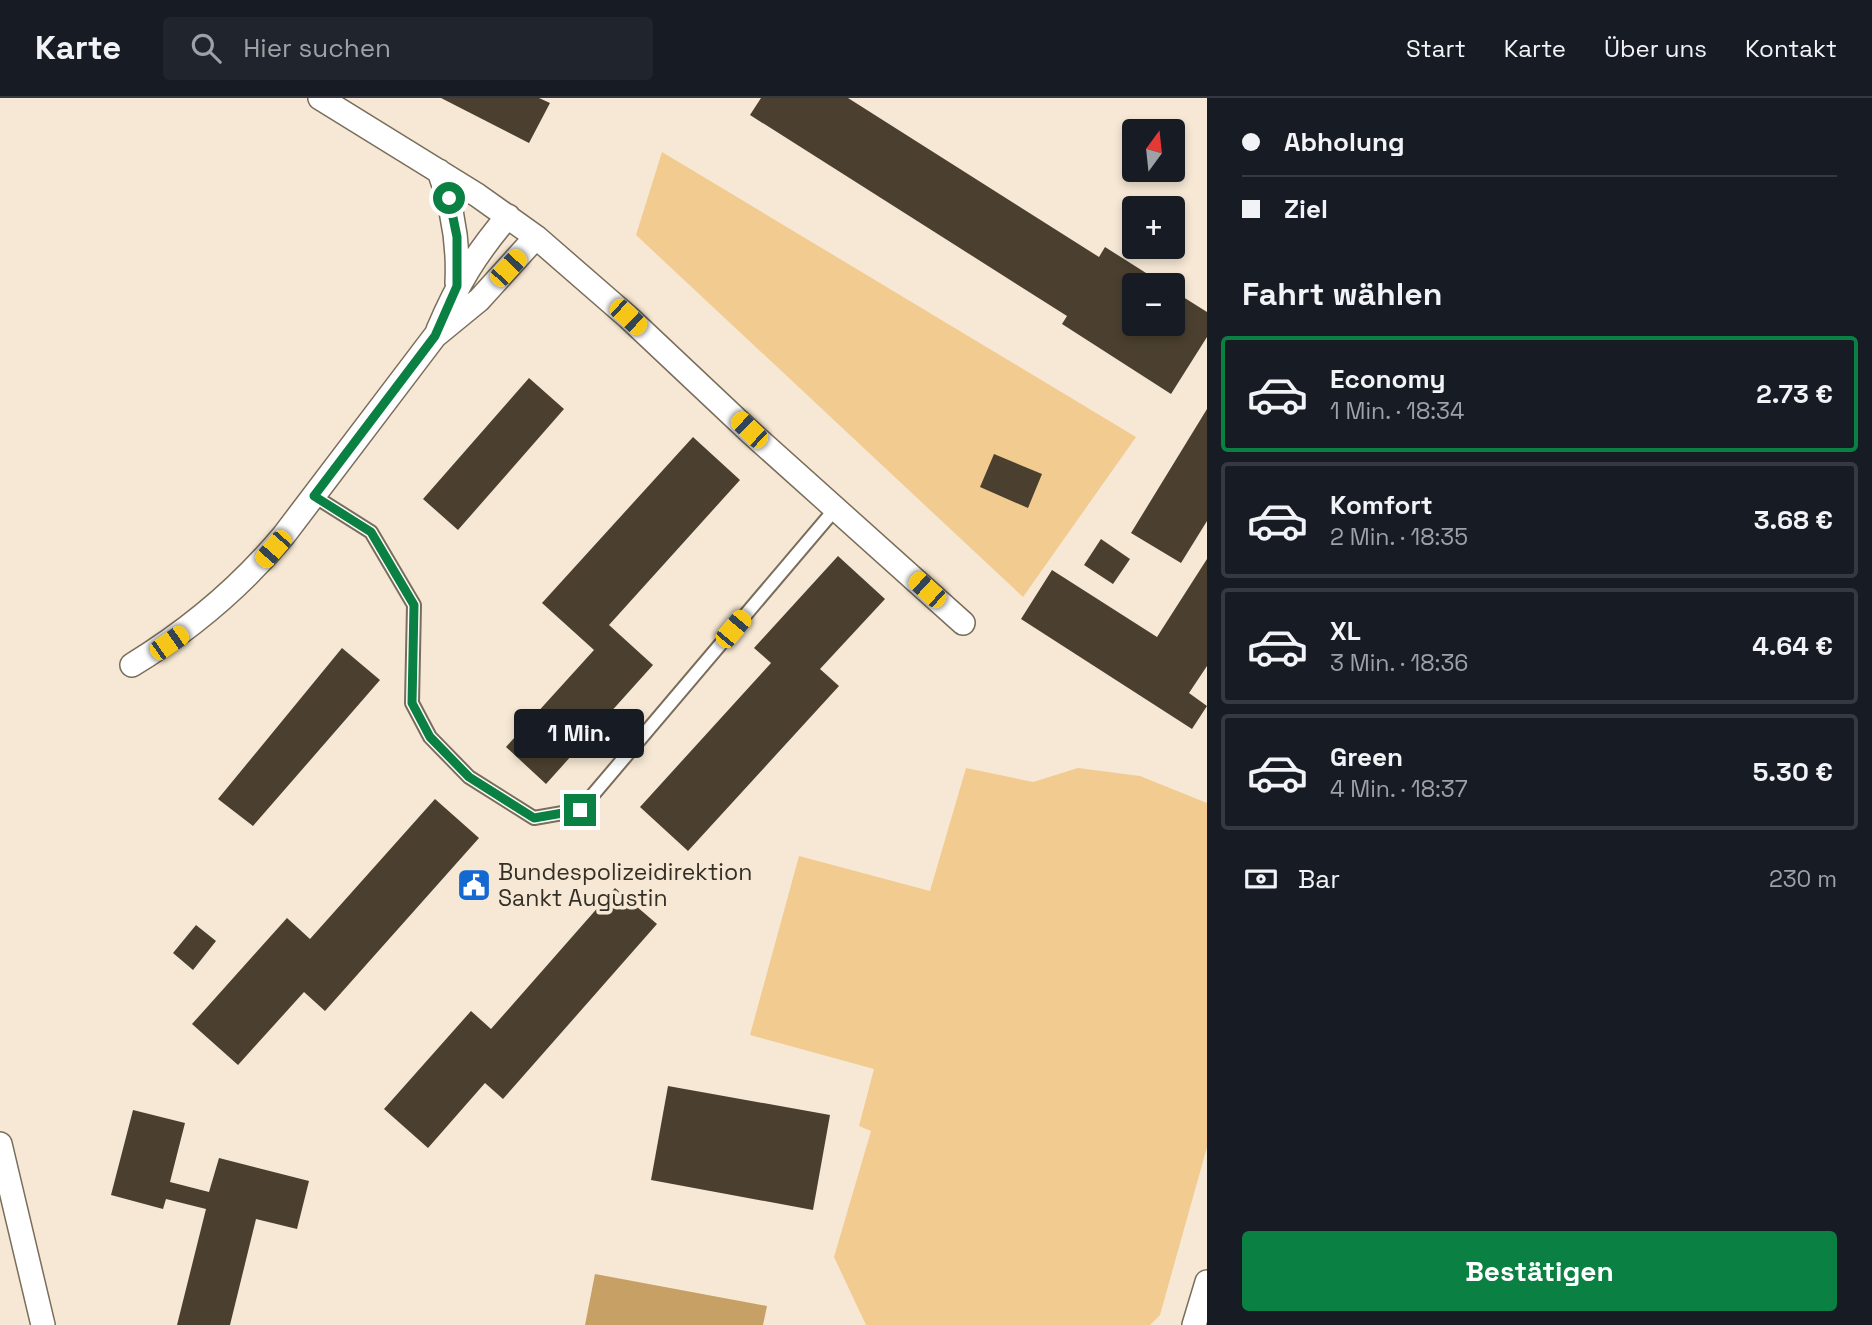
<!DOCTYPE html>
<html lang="de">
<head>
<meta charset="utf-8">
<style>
  :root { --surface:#171b24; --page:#20242c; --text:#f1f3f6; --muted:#9ea1a6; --line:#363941; --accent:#0b8043 }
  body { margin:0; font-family:"Space Grotesk",sans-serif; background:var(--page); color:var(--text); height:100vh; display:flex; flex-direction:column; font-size:26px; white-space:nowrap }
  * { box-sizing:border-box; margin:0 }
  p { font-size:23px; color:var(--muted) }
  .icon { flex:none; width:38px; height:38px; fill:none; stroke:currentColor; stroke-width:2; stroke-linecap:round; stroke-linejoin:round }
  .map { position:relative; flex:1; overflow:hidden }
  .side { display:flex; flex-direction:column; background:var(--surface); width:665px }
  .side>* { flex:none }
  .hud { display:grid; align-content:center; height:154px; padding:0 35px; background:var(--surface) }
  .needle { width:46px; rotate:15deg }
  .tools { position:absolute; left:1122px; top:21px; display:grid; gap:14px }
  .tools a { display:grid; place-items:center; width:63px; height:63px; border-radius:7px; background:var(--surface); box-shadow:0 4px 10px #0003; font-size:35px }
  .end { position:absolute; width:32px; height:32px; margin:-16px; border:9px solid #0b8043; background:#fff; box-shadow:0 0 0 4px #fff }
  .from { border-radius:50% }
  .bubble { position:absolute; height:49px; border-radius:7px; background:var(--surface); box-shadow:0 4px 10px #0003; font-size:23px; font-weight:700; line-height:49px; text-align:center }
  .car { position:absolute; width:21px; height:42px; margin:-21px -10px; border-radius:9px; box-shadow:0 0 5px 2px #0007; background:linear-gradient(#f5c518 24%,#345 0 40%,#f5c518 0 76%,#345 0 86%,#f5c518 0) }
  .hud b { display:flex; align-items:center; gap:24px; height:66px; font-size:26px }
  .hud b+b { border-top:2px solid var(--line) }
  .hud i { width:18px; height:18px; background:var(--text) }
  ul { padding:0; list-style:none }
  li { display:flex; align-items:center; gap:21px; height:116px; margin:0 14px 10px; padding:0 21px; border:4px solid var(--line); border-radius:7px }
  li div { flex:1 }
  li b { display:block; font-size:26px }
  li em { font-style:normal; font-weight:700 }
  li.on { border-color:var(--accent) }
  li>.icon { width:63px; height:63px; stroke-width:1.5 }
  h2 { padding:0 35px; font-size:32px; line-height:84px }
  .pay { display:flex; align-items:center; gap:18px; height:77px; padding:0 35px; font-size:26px }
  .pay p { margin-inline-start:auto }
  .primary-button { display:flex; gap:14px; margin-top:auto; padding:14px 35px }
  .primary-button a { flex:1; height:80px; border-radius:7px; background:var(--accent); color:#fff; font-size:28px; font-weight:700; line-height:80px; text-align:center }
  header { display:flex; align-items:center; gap:42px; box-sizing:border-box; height:98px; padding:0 35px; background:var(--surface); border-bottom:2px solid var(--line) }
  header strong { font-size:33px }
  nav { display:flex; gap:38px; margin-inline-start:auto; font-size:24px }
  .search { width:490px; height:63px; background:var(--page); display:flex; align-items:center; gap:18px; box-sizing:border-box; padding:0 24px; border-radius:7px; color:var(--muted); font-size:26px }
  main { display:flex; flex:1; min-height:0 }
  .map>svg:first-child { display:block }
  .green { fill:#f2cb91 }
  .water { fill:#c7a065 }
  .building { fill:#4b402f }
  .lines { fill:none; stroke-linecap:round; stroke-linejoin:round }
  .service-casing { stroke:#796d5b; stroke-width:16 }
  .minor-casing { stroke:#796d5b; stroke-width:26 }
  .service { stroke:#fff; stroke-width:12 }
  .minor { stroke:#fff; stroke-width:23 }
  .route { stroke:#0b8043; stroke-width:9 }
  .labels { text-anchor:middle; stroke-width:7; stroke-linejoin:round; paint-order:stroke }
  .poi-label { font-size:23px; fill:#342f27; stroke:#f6e8d4; text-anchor:start }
</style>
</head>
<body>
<header>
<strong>Karte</strong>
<div class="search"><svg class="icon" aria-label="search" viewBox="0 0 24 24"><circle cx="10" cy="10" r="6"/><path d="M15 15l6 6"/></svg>Hier suchen</div>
<nav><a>Start</a><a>Karte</a><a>Über uns</a><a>Kontakt</a></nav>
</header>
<main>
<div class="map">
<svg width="1207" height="1227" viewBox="0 0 1207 1227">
  <rect width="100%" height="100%" fill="#f6e8d4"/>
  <!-- green -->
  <path class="green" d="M662,54L1136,339L1023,499L636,137Z
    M966,670L1033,684L1078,670L1140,678L1207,705V1049L1160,1217L1150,1227H866L834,1159L871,1033L859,1028L874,971L750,937L799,758L930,793Z"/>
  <!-- water -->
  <path class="water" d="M595,1176L767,1208L763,1227H585Z"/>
  <!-- building -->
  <path class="building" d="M441,0H539L550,5L529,45Z
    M761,0H848L1099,159L1105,149L1165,187H1134V226H1172V192L1207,214V239L1171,296L1062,226L1067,218L750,17Z
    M529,280L564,311L458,432L423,401Z
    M1207,311V423L1181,465L1131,435Z
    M693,339L740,382L609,527L653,567L546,686L506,649L594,552L542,505Z
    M994,356L1042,376L1028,410L980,389Z
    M1101,441L1130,461L1113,486L1084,467Z
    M838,458L885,501L820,571L839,588L688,753L640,709L771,565L754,550Z
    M1207,461V568L1189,595L1207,608L1192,631L1021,521L1052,472L1157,539Z
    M342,550L380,582L253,728L218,701Z
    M435,701L479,740L325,913L304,894L238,967L192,926L287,820L310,841Z
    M615,790L657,826L503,1001L485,985L428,1050L384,1011L471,913L491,931Z
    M196,827L216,843L193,872L173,855Z
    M668,988L830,1017L813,1112L651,1082Z
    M133,1012L185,1025L170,1084L209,1094L219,1060L309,1083L297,1131L256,1121L230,1227H177L206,1111L166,1101L163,1111L111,1097Z"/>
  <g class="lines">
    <!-- service casing -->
    <g class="service-casing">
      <path id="service" d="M314,398L371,434L414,507L412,605L430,639L469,679L534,720L580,712L836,410"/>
    </g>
    <!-- minor casing -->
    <g class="minor-casing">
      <path id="minor" d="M320,0L477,97L536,139L628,219L749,333L963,525
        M439,73C453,110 459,145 457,185
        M438,232C458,185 475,157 508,118
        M132,567C191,531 240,490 284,437L435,238L479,202L536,139
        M0,1046L43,1227
        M1194,1227L1207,1184"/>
    </g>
    <!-- service -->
    <use href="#service" class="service"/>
    <!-- minor -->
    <use href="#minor" class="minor"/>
  </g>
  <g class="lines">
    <!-- route -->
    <path class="route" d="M449,100L457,139V188L435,238L314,398L371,434L414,507L412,605L430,639L469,679L534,720L580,712"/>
  </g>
  <!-- icons -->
  <defs>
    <g id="civic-square" transform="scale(1.75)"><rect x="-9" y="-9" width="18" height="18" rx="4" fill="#1368d2" stroke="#f6e8d4"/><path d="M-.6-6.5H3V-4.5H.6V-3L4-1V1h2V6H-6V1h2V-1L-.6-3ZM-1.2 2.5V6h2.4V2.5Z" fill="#fff"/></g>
  </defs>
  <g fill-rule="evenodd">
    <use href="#civic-square" x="474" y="787"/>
  </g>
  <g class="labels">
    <!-- poi labels -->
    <g class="poi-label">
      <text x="498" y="782">Bundespolizeidirektion<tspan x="498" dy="26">Sankt Augustin</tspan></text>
    </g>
  </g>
</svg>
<div class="tools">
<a><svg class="needle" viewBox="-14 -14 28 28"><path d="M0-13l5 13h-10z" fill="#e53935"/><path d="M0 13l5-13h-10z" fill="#9ea1a6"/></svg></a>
<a>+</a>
<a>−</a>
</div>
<i class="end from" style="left:449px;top:100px"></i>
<i class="end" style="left:580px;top:712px"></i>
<div class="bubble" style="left:514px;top:611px;width:130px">1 Min.</div>
<i class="car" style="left:508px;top:170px;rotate:43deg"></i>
<i class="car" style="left:628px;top:219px;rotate:133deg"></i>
<i class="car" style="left:749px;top:332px;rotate:314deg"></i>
<i class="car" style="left:273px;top:451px;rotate:221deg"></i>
<i class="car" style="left:927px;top:492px;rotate:312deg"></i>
<i class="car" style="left:733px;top:531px;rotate:40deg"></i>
<i class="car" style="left:169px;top:545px;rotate:55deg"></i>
</div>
<section class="side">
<div class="hud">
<b><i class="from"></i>Abholung</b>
<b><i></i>Ziel</b>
</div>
<h2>Fahrt wählen</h2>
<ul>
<li class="on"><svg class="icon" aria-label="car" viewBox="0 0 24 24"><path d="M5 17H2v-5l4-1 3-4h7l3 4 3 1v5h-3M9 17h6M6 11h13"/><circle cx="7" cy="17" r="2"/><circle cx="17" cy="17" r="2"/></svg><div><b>Economy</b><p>1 Min. · 18:34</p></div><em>2.73 €</em></li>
<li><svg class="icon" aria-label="car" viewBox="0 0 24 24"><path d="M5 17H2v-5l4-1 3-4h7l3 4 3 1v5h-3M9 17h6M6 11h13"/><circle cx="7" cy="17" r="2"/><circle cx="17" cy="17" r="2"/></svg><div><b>Komfort</b><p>2 Min. · 18:35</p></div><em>3.68 €</em></li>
<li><svg class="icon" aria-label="car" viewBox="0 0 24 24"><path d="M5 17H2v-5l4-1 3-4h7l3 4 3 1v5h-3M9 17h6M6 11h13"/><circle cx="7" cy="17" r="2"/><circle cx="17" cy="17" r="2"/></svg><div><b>XL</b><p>3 Min. · 18:36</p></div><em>4.64 €</em></li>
<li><svg class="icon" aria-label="car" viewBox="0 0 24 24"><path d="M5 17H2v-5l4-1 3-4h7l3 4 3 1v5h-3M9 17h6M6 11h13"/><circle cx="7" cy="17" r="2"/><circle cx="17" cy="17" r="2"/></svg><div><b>Green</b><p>4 Min. · 18:37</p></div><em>5.30 €</em></li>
</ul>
<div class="pay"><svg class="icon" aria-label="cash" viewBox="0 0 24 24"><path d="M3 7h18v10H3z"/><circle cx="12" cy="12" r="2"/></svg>Bar<p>230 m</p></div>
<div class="primary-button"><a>Bestätigen</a></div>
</section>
</main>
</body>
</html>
